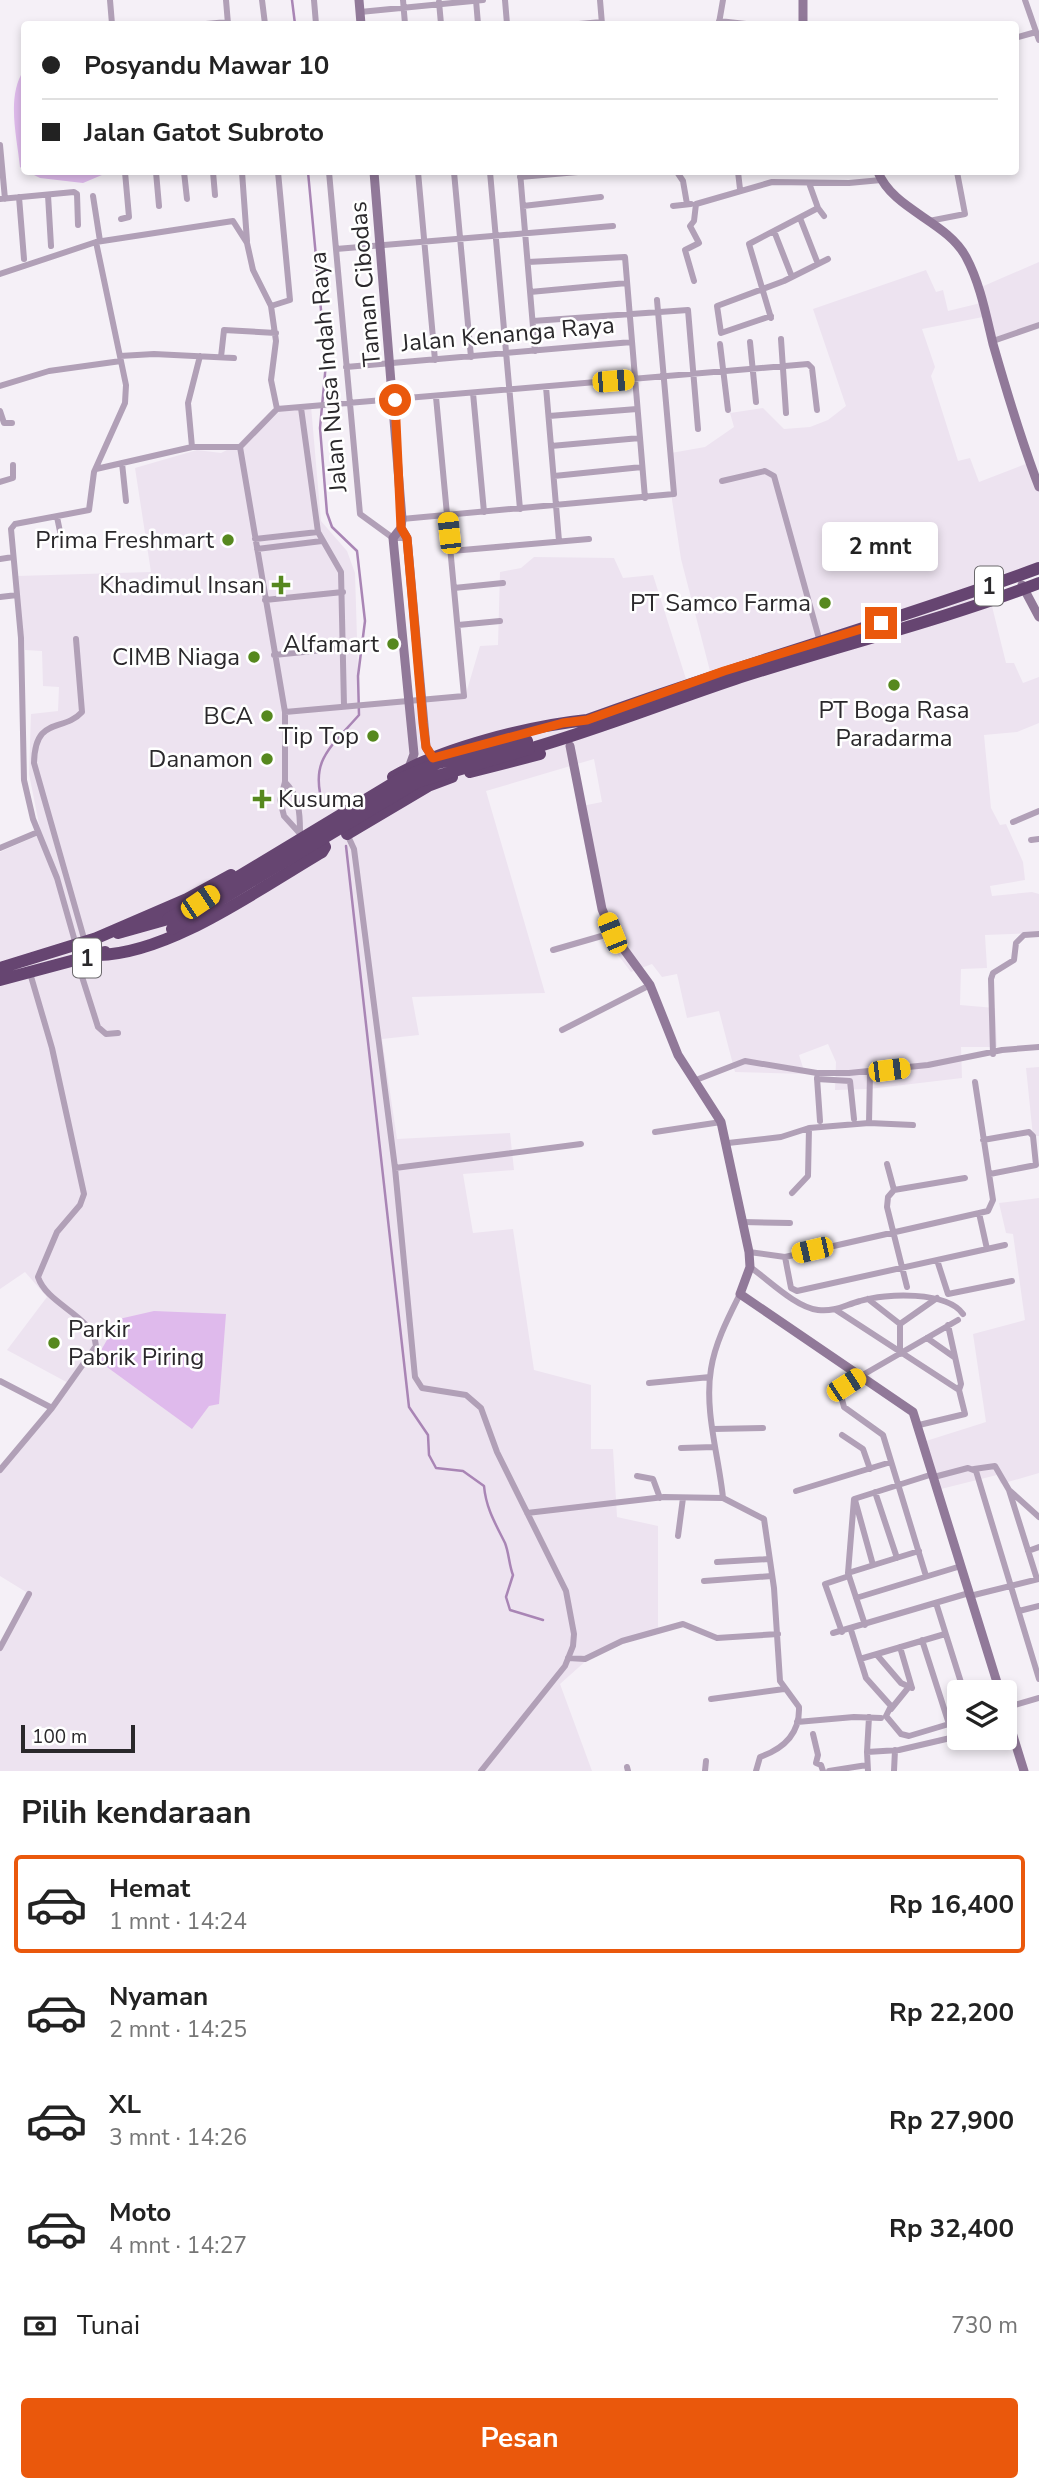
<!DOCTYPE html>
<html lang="id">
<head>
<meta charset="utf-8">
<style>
  :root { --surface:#fff; --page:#f2f2f2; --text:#222; --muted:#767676; --line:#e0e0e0; --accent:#ea580c }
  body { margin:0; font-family:"Nunito Sans",sans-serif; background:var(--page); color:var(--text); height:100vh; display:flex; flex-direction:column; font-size:26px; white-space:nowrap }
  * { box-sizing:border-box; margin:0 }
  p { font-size:23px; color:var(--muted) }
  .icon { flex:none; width:38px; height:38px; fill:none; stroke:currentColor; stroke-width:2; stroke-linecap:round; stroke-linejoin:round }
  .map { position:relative; height:1771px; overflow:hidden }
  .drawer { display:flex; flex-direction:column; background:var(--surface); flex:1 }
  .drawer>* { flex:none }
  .banner { position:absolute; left:21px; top:21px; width:998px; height:154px; border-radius:7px; box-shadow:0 4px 10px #0003; display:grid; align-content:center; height:154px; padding:0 21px; background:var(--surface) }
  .buttons { position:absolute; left:947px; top:1680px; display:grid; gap:14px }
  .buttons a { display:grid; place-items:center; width:70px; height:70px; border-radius:7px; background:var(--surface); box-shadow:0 4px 10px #0003; font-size:35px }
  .scale { position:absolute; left:21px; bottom:18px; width:114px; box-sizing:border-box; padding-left:7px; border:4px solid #2a282b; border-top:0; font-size:19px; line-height:24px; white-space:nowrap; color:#2a282b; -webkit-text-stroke:5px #fff; paint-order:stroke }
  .end { position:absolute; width:32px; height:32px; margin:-16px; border:9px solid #ea580c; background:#fff; box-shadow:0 0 0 4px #fff }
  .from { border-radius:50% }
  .bubble { position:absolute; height:49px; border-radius:7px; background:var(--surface); box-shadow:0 4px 10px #0003; font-size:23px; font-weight:700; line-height:49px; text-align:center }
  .car { position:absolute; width:21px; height:42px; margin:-21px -10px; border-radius:9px; box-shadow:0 0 5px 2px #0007; background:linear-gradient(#f5c518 24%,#345 0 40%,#f5c518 0 76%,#345 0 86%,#f5c518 0) }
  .banner b { display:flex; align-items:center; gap:24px; height:66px; font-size:26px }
  .banner b+b { border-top:2px solid var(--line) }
  .banner i { width:18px; height:18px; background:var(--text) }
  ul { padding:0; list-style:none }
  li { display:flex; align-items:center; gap:21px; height:98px; margin:0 14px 10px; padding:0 7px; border:4px solid transparent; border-radius:7px }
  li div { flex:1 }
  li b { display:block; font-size:26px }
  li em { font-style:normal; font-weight:700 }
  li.current { border-color:var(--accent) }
  li>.icon { width:63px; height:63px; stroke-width:1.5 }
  h2 { padding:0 21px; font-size:32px; line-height:84px }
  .pay { display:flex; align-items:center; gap:18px; height:77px; padding:0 21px; font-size:26px }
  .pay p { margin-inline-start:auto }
  .button { display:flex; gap:14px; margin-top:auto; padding:14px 21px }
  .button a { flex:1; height:80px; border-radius:7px; background:var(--accent); color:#fff; font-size:28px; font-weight:700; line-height:80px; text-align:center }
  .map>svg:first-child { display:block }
  .built { fill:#ede3f0 }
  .green { fill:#dfbaec }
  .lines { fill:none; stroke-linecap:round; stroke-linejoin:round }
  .stream { stroke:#a985b5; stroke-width:2.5 }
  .street { stroke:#b1a0b7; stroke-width:6 }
  .secondary { stroke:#917999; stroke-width:9 }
  .highway { stroke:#664571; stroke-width:12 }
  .highway-bridge { stroke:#664571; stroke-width:12 }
  .route { stroke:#ea580c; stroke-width:9 }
  .poi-dot { fill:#56881e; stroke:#fff; stroke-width:2.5 }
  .labels { text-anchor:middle; stroke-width:5; stroke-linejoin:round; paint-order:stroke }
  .shield { fill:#fff; stroke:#6a686b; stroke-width:2 }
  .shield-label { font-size:23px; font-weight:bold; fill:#2a282b }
  .street-label { font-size:24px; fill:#2a282b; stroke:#fff }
  .poi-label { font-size:24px; fill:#2a282b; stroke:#fff; text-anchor:end }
</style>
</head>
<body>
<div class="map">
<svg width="1039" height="1771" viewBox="0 0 1039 1771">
  <rect width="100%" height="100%" fill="#f5f0f7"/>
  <!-- built -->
  <path class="built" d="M1039,262V322L994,338L988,316L922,329L935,367L931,376L958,461L970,458L979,482L1028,463L1039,492V566L987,586L1006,663H1014L1023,683L1039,677V723L1017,732L984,735L991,808L1000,825L1006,824L1023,862L1025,880L990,886L992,896L1032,892L1039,894V933L985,935L987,968L961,969L960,1005L995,1008L997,1047H961L962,1078L869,1089L835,1090L836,1062L828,1044L799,1055L805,1074L735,1072L719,1011L687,1018L677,974L662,977L652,964L631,972L611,946L599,914L577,807L602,802L594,759L486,791L545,993L412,997L419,1035L382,1039L397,1139L510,1133L514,1170L463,1174L473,1233L513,1229L534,1370L591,1385V1449H613L617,1517L658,1526V1629L588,1659L560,1684L592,1771H0V1651L31,1595L0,1576V1473L72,1385L7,1350L47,1297L25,1272L0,1289V852L41,834L29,774L31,714L58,711L59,687L43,686L42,651L25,650L17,576L151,572L135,468L197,450L221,453L237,445L273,409L311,406L321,521L347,551L355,573L359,704L465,697L480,646L498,645L500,572L521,568L534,557L614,558L623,578L653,575L686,679L710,671L681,559L672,500L671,453L705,447L734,427L730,413L763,408L784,429L810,427L828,420L846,406L813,309L926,270L936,292L943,290L948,311L985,302L979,288Z
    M1039,1067V1136H1033L1026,1068Z
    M1039,1198V1473L1001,1484L997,1475L941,1489L926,1441L986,1422L973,1334L1025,1320L1013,1234L1006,1233L999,1203Z"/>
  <!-- green -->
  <path class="green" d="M24,70V170L20,167C17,137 6,96 24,70Z
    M28,172H109L83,183L40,178Z
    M154,1311L226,1314L219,1404L209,1406L192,1429L96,1359L119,1319Z"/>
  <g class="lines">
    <!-- stream -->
    <path class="stream" d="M292,0L295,24
      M308,172L326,363L320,428L327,513L332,527L357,551L365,621L358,676L359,715C330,748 308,761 324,808
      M346,846L409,1407L428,1435L429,1455L436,1468L463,1471L484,1486C486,1508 495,1523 505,1543C509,1553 509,1565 513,1575L506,1597L510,1610L543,1620"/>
    <!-- street -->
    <path class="street" d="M110,0L112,24
      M226,0L228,24
      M262,0L265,24
      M314,0L316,24
      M403,0L405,24
      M476,0L478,24
      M505,0L507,24
      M600,0L602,24
      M1025,0L1039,40
      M439,2L441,24
      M360,12L483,0
      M719,21L746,24
      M719,23L723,0
      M206,24L228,22
      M579,24L602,22
      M1015,38L1036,32
      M0,145L5,199
      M156,172L159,206
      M184,172L187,199
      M213,172L215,195
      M242,172L247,241
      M329,172L360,514L393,538H407
      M418,172L435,360
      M454,172L471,357
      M490,172L520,509
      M520,172L535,351
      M677,172L683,181L687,204
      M738,172L740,189
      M520,177L578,172
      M809,183L818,208L824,216
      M48,195L51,246
      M93,196L100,241
      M19,197L24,259
      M0,199L74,192L77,194L78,225
      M523,206L601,197
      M673,206L691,204
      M800,218L818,264
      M121,219L129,217L125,172
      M929,221L965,214L957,172
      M774,231L792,277
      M336,249L613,226
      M528,262L625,257L645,498
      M0,274L96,242L233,221L247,243L253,270L271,306L276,341L271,380L277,409L240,447L285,712V782L280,800L284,816L303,837
      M694,281L685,250L699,243L690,226L694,221L696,204L772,182L849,183L881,180
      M530,292L627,283
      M271,306L290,300L278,172
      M771,316L721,333L717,306L784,281L828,259
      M771,318L749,244L818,208
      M533,321L688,310L698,429
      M781,339L786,413
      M993,341L1039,325
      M750,342L756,402
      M720,344L728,410
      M120,356L154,354L234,358
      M221,357L224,330L276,333
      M346,367L632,342
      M0,386L49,371L121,361
      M546,387L559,541
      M473,393L484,512
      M301,408L318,532L341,572L344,706
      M277,409L808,364L812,368L817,410
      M0,411L4,423H12
      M549,416L637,409
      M551,446L640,438
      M192,447L188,403L200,356
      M122,463L126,501
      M96,469L192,447H240
      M554,476L642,467
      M722,481L765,471L774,476L820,642
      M0,482L13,478V465
      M57,517L63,546
      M402,519L674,494L657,300
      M255,539L318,532
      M257,549L322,541
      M451,551L589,539
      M0,559L13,557
      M454,588L503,583
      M0,597L17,595
      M265,600L343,592
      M458,625L500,621
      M76,639L82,712C63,733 35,715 34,763L85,942
      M274,655L343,648
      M285,712L464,696L436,397
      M285,782C299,796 300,812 300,832
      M1013,822L1039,811
      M347,834L354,849L395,1168L415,1377L422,1388L466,1395L481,1408L497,1452L566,1591L574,1634L573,1646L565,1666L481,1771
      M1031,840L1039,839
      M0,848L38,832
      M76,945L57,878L33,819L24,780L21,638L11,529L15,524L89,510L94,472L125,403L126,385L96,242
      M553,950L612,933
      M77,961L98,1027L106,1034L118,1033
      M562,1030L650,985
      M993,1054L991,979L993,973L1014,960L1016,943L1024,935L1039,934
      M817,1078L820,1121
      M817,1079L850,1081L854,1119
      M696,1080L745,1061L817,1073H849L928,1065L1002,1050L1039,1047
      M869,1123L870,1072
      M655,1132L721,1122
      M983,1140L1029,1132L1033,1136L1036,1165L990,1174
      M728,1143L781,1137L809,1128L869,1123L913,1125
      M887,1164L894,1190
      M395,1168L581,1144
      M792,1193L808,1176L809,1128
      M979,1213L987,1249
      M743,1222L790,1223
      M749,1252L785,1257L988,1211L993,1200L975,1082
      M785,1257L791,1288L797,1291L1005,1245
      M937,1260L948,1294L1012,1281
      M750,1267C769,1280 795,1307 818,1310C835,1312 845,1305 860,1301C886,1293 947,1291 963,1314
      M907,1287L887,1207L888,1197L894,1190L965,1178
      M740,1294C728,1318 715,1343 711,1369C704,1411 719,1457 723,1498L764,1519L774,1588L780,1681L799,1707C800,1734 783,1749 760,1757L756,1771
      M868,1299L900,1324L937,1298
      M836,1310L959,1390L965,1414L919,1425
      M948,1325L961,1384L959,1390
      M927,1338L954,1357
      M900,1354V1324
      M0,1381L52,1408
      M649,1383L710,1377
      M713,1429L763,1428
      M842,1435L863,1449L870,1469
      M681,1448L715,1447
      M974,1469L995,1466L1009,1490L1039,1517
      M0,1470L52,1408L96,1346C94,1316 47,1305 38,1277L57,1232L80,1205L84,1194L52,1048L30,973
      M637,1476L653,1479L660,1498
      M934,1477L968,1468L976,1471L1039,1679
      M1009,1490L1037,1579
      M796,1491L891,1462
      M875,1492L897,1558
      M855,1500L873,1565
      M527,1513L664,1497L723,1498
      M678,1536L683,1498
      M1028,1551L1039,1547
      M717,1562L769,1559
      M848,1573L919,1551
      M926,1576L883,1435L844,1407L840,1392L861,1376L958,1320
      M704,1581L772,1576
      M970,1596L1039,1579
      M856,1598L961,1566
      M936,1603L964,1692
      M1019,1611L1039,1606
      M865,1625L848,1573L854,1499L933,1474
      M851,1630L866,1678L891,1706L886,1716L901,1734L909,1736L959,1721
      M842,1632L825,1584L849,1576
      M833,1633L969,1593
      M922,1640L949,1724
      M900,1647L912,1688
      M0,1648L29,1594
      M877,1655L901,1683L912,1688
      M568,1658L585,1659L622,1641L683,1624L717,1638L778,1634
      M860,1659L945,1634
      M711,1699L784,1689
      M1004,1708L1039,1698
      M891,1709L908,1688
      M797,1722L854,1717L881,1718
      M813,1734L818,1755L816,1763L821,1765L823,1771
      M867,1752L869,1717
      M627,1767L628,1771
      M705,1771L706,1761
      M829,1771L867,1765
      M868,1771L867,1752L899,1750L959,1736
      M894,1771L895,1750"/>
    <!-- secondary -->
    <path class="secondary" d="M359,0L361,24
      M803,0V24
      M374,172L402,519L401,528L393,538L414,754L409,768
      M878,172C893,210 947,221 966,257C980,283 986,315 993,344C1007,393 1021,440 1039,487
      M401,528L407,538L426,747L433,758
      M1022,585L1039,617
      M570,746L602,909L612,933L650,985L678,1055L721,1122L749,1252L750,1267L740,1294L913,1412L1000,1692
      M1004,1707L1024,1771"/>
    <!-- highway -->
    <path class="highway" d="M582,722C733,666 888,624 1039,568
      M529,749C599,729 666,702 735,679C836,646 940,621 1039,583
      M470,772L540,754
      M393,777C443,748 529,726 587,720
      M347,834L428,786L452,777
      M118,933L168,919
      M92,940L187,899L231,875
      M98,955C170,954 260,888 322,852L325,847L320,838
      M0,968L97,938
      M0,980L105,952"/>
    <!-- highway-bridge -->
    <path class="highway-bridge" d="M168,919L402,778L438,763L527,741
      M172,929L417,782L529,749"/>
  </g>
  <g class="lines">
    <!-- route -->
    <path class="route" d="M395,400L401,528L407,538L423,723L426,747L433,758L563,723L587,720L724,671L881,623"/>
  </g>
  <!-- markers -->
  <g class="poi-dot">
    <circle cx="228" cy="540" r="7"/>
    <path d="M277.5 574.5h7v7h7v7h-7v7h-7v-7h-7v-7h7z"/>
    <circle cx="825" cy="603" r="7"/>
    <circle cx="393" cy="644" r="7"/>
    <circle cx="254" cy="657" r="7"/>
    <circle cx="894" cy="685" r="7"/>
    <circle cx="267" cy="716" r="7"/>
    <circle cx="373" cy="736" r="7"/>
    <circle cx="267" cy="759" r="7"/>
    <path d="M258.5 788.5h7v7h7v7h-7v7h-7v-7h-7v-7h7z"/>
    <circle cx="54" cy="1343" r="7"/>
  </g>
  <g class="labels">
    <!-- shield labels -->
    <g class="shield">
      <rect x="975" y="566.5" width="28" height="39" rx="5"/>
      <rect x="73" y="938.5" width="28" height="39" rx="5"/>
    </g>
    <g class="shield-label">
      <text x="989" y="594">1</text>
      <text x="87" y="966">1</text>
    </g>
    <!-- street labels -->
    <g class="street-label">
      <text transform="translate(365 284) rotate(-95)" y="8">Taman Cibodas</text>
      <text transform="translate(508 334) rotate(-5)" y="8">Jalan Kenanga Raya</text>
      <text transform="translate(328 372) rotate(-95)" y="8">Jalan Nusa Indah Raya</text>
    </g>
    <!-- poi labels -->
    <g class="poi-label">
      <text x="214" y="548">Prima Freshmart</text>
      <text x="265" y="593">Khadimul Insan</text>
      <text x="811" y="611">PT Samco Farma</text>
      <text x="379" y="652">Alfamart</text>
      <text x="240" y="665">CIMB Niaga</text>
      <text x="894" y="718" text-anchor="middle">PT Boga Rasa<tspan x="894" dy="28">Paradarma</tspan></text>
      <text x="253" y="724">BCA</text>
      <text x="359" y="744">Tip Top</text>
      <text x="253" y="767">Danamon</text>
      <text x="278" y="807" text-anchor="start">Kusuma</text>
      <text x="68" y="1337" text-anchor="start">Parkir<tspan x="68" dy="28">Pabrik Piring</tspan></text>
    </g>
  </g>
</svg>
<div class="buttons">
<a><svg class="icon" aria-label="layers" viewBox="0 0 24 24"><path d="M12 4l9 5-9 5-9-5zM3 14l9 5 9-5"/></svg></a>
</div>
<div class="scale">100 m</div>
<i class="end from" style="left:395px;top:400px"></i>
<i class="end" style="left:881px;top:623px"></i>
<div class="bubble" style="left:822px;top:522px;width:116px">2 mnt</div>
<i class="car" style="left:613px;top:381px;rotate:85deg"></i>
<i class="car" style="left:449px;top:533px;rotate:354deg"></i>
<i class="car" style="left:200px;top:902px;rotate:56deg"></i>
<i class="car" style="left:612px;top:933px;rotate:338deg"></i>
<i class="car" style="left:889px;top:1070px;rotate:83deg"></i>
<i class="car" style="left:812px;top:1250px;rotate:257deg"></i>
<i class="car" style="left:846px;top:1385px;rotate:57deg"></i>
<div class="banner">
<b><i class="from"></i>Posyandu Mawar 10</b>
<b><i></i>Jalan Gatot Subroto</b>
</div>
</div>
<section class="drawer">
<h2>Pilih kendaraan</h2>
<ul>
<li class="current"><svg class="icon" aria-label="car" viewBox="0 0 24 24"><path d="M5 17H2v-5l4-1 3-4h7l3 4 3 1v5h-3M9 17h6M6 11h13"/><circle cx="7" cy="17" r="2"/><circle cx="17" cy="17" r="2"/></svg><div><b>Hemat</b><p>1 mnt · 14:24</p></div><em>Rp 16,400</em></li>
<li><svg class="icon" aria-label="car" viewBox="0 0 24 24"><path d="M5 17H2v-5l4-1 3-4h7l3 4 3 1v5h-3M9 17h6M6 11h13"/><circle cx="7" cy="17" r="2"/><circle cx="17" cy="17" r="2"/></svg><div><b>Nyaman</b><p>2 mnt · 14:25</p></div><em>Rp 22,200</em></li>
<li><svg class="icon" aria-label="car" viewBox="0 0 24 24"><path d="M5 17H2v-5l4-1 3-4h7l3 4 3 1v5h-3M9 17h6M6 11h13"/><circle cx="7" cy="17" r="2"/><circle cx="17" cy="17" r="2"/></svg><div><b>XL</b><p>3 mnt · 14:26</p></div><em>Rp 27,900</em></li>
<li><svg class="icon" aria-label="car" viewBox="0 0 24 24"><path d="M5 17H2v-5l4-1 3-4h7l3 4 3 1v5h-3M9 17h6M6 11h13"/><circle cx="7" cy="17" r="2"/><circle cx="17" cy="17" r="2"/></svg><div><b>Moto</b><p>4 mnt · 14:27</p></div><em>Rp 32,400</em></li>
</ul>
<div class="pay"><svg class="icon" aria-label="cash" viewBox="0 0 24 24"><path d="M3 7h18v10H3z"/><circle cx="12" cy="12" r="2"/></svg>Tunai<p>730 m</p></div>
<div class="button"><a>Pesan</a></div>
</section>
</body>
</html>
